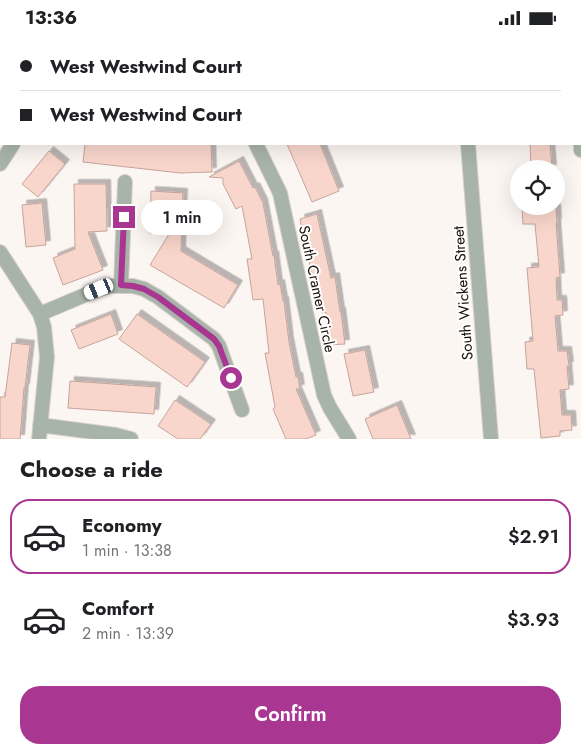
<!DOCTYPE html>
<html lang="en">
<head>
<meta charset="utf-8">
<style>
  :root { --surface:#fff; --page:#f6f6f6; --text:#202124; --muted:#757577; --line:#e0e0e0; --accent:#a93691 }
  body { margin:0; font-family:Jost,sans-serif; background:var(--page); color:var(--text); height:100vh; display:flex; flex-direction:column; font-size:19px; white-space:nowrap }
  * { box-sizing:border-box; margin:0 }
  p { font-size:16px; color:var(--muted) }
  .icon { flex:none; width:28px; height:28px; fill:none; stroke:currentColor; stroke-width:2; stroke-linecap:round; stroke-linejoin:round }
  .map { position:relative; height:404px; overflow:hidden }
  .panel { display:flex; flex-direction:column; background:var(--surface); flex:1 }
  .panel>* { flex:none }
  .banner { position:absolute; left:0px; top:0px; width:581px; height:110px; box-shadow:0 5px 20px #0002; display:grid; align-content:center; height:110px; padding:0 20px; background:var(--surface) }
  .controls { position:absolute; left:510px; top:125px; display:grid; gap:10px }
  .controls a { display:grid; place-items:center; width:55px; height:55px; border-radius:50%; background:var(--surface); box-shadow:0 5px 20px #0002; font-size:25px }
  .end { position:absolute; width:22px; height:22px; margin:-11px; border:6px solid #a93691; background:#fff; box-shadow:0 0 0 2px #fff }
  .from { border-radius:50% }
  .bubble { position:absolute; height:35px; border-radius:18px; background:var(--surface); box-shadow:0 5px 20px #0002; font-size:16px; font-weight:600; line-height:35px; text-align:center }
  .car { position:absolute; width:15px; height:30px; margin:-15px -8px; border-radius:6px; box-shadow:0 0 4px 1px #0007; background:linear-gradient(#fff 24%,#345 0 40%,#fff 0 76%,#345 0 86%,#fff 0) }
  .banner b { display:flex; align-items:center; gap:18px; height:48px; font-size:19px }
  .banner b+b { border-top:1px solid var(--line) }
  .banner i { width:12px; height:12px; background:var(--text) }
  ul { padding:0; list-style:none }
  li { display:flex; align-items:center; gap:15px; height:75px; margin:0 10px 8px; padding:0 10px; border:2px solid transparent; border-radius:20px }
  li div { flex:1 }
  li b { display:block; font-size:19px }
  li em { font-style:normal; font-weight:600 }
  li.active { border-color:var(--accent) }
  li>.icon { width:45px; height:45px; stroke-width:1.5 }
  h2 { padding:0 20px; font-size:22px; line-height:60px }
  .action { display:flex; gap:10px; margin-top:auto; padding:10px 20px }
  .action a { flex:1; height:58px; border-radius:20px; background:var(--accent); color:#fff; font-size:20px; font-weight:600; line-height:58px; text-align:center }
  .status { display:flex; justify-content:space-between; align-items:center; height:35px; padding:0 25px; background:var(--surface); direction:ltr }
  .status svg { height:14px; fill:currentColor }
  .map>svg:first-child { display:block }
  .building { fill:#f9d6cc; stroke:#c6a49b; filter:url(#shadow) }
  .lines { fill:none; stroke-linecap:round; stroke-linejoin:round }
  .minor-casing { stroke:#d8d1cd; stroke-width:16 }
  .minor { stroke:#a8b3a9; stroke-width:14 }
  .route { stroke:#a93691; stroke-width:6 }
  .labels { text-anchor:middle; stroke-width:4; stroke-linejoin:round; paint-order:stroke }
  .street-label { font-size:15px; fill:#180f08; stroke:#fff }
</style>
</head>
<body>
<div class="status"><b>13:36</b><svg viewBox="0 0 49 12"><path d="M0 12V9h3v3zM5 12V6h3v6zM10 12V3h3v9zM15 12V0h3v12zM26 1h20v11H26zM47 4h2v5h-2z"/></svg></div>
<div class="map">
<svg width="581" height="404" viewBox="0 0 581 404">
  <defs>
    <filter id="shadow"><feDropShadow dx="4.5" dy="-4.5" stdDeviation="0" flood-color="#0004"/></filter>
  </defs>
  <rect width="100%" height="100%" fill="#fcf6f2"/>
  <!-- building -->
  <path class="building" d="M85,109H211L212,137L180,138L83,127Z
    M287,109H320L339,156L312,167Z
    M530,109H550L552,134H531Z
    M49,116L65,129L38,162L22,149Z
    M239,126L253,153L255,152L263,168L273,221L274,220L278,250L280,249L283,266H284L289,307L296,342H298L300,354H296L316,400L306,404H286L273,374L275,372L265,318H269L263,264L253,265L247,224H252L242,171L236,174L223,149V143L209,142Z
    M74,149H106L107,196L88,197L103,235L63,250L53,223L75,214Z
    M151,156L183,158L181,216L238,250L224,273L150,230L169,199L150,198Z
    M42,168L46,210L26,212L22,170Z
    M522,171H547V173H556L557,188H556L560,242L556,243L557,265H562L563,280L555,281L558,316H567L569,331H567L569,354L560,355L562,380H571L572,395L560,396V401L541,403L534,334H527L525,307L533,306L527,233L539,232L535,189H523Z
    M317,179L331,243L335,242L340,277H341L345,309L329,310L326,277L322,278L317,242L313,243L305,210L300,184Z
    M111,279L118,299L79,314L71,295Z
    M137,279L205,327L187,352L119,304Z
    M12,308L30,310L25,353H24L20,404H0V362H5Z
    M365,315L374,357L353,361L344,319Z
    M70,346L156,352L154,379L68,373Z
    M175,365L211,389L200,404H178L158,391Z
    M397,370L411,404H373L365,384Z"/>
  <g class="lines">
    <!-- minor casing -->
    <g class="minor-casing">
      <path id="minor" d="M460,0V1
        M81,1L82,0
        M324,1L326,0
        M0,37L1,38
        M581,99V115
        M256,109L280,158L283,172L324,360L330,373L349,404
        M468,109L491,404
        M0,129L13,109
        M0,217L40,279L44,292L47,322L39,404
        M121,250L125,147
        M40,279L99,254L111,251H133L144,254L158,262L214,304L219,311L242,375
        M40,390L116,400L131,404"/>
    </g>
    <!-- minor -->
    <use href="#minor" class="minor"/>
  </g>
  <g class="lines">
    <!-- route -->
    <path class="route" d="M124,182L121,250L133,251L144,254L158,262L214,304L219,311L231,343"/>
  </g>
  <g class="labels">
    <!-- street labels -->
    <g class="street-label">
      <text transform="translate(317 254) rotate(78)" y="5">South Cramer Circle</text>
      <text transform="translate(463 258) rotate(-94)" y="5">South Wickens Street</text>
    </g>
  </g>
</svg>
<div class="controls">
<a><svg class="icon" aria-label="locate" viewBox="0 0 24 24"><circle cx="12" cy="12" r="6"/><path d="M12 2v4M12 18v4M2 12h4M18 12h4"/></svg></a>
</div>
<i class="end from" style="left:231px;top:343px"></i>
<i class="end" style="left:124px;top:182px"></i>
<div class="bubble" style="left:141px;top:165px;width:82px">1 min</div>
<i class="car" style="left:99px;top:254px;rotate:248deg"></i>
<div class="banner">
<b><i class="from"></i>West Westwind Court</b>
<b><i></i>West Westwind Court</b>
</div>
</div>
<section class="panel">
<h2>Choose a ride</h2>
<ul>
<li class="active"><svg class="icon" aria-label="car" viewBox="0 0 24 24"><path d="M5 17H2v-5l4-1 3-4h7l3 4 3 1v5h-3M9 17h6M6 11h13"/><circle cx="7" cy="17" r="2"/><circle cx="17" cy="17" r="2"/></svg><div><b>Economy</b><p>1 min · 13:38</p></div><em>$2.91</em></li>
<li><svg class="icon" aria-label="car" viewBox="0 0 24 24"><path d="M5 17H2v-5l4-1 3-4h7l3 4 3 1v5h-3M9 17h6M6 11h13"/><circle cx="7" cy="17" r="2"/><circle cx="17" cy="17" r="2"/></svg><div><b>Comfort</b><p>2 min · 13:39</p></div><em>$3.93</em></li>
</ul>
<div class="action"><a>Confirm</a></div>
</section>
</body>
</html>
